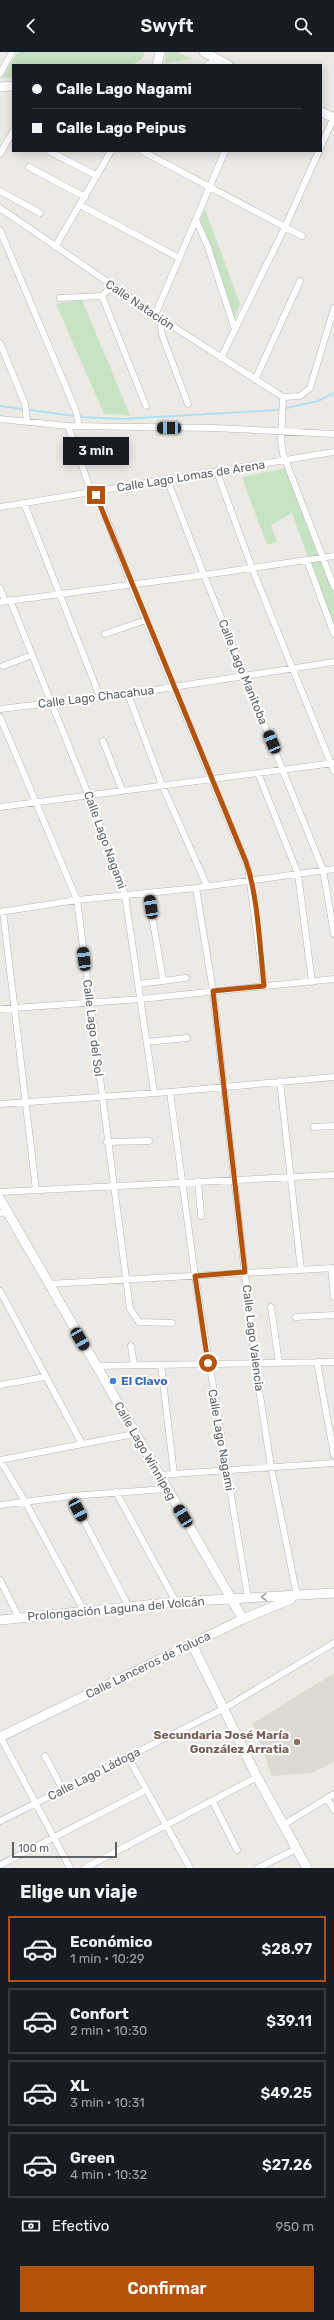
<!DOCTYPE html>
<html lang="es">
<head>
<meta charset="utf-8">
<style>
  :root { --surface:#171b24; --page:#242831; --text:#f1f3f6; --muted:#9ea1a6; --line:#363941; --accent:#b45309 }
  body { margin:0; font-family:Rubik,sans-serif; background:var(--page); color:var(--text); height:100vh; display:flex; flex-direction:column; font-size:15px; white-space:nowrap }
  * { box-sizing:border-box; margin:0 }
  p { font-size:13px; color:var(--muted) }
  .icon { flex:none; width:22px; height:22px; fill:none; stroke:currentColor; stroke-width:2; stroke-linecap:round; stroke-linejoin:round }
  .map { position:relative; height:1816px; overflow:hidden }
  .panel { display:flex; flex-direction:column; background:var(--surface); flex:1 }
  .panel>* { flex:none }
  .hud { position:absolute; left:12px; top:12px; width:310px; height:88px; border-radius:0px; box-shadow:0 2px 10px #0003; display:grid; align-content:center; height:88px; padding:0 20px; background:var(--surface) }
  .scale { position:absolute; left:12px; bottom:10px; width:105px; box-sizing:border-box; padding-left:4px; border:2px solid #5d6163; border-top:0; font-size:11px; line-height:14px; white-space:nowrap; color:#5d6163; -webkit-text-stroke:3px #fff; paint-order:stroke }
  .end { position:absolute; width:18px; height:18px; margin:-9px; border:5px solid #b45309; background:#fff; box-shadow:0 0 0 2px #fff }
  .from { border-radius:50% }
  .bubble { position:absolute; height:28px; border-radius:0px; background:var(--surface); box-shadow:0 2px 10px #0003; font-size:13px; font-weight:600; line-height:28px; text-align:center }
  .car { position:absolute; width:12px; height:24px; margin:-12px -6px; border-radius:5px; box-shadow:0 0 3px 1px #0007; background:linear-gradient(#222 24%,#8ab4d8 0 40%,#222 0 76%,#8ab4d8 0 86%,#222 0) }
  .hud b { display:flex; align-items:center; gap:14px; height:38px; font-size:15px }
  .hud b+b { border-top:1px solid var(--line) }
  .hud i { width:10px; height:10px; background:var(--text) }
  ul { padding:0; list-style:none }
  li { display:flex; align-items:center; gap:12px; height:66px; margin:0 8px 6px; padding:0 12px; border:2px solid var(--line); border-radius:0px }
  li div { flex:1 }
  li b { display:block; font-size:15px }
  li em { font-style:normal; font-weight:600 }
  li.selected { border-color:var(--accent) }
  li>.icon { width:36px; height:36px; stroke-width:1.5 }
  h2 { padding:0 20px; font-size:18px; line-height:48px }
  .pay { display:flex; align-items:center; gap:10px; height:44px; padding:0 20px; font-size:15px }
  .pay p { margin-inline-start:auto }
  .action { display:flex; gap:8px; margin-top:auto; padding:8px 20px }
  .action a { flex:1; height:46px; border-radius:0px; background:var(--accent); color:#fff; font-size:16px; font-weight:600; line-height:46px; text-align:center }
  header { display:flex; justify-content:space-between; align-items:center; height:52px; padding:0 20px; background:var(--surface); font-size:18px; font-weight:600 }
  .map>svg:first-child { display:block }
  .education { fill:#dddad3 }
  .green { fill:#c8e2c4 }
  .lines { fill:none; stroke-linecap:round; stroke-linejoin:round }
  .stream { stroke:#addff5; stroke-width:2 }
  .street-casing { stroke:#b2b5b8; stroke-width:7 }
  .secondary-casing { stroke:#b1b5b8; stroke-width:10 }
  .street { stroke:#fff; stroke-width:6 }
  .secondary { stroke:#fff; stroke-width:9 }
  .oneway { stroke:#9ea0a1 }
  .route { stroke:#b45309; stroke-width:5 }
  .shop-dot { fill:#3f7fe0; stroke:#fff; stroke-width:1.5 }
  .education-dot { fill:#8d6e63; stroke:#fff; stroke-width:1.5 }
  .labels { text-anchor:middle; stroke-width:4; stroke-linejoin:round; paint-order:stroke }
  .street-label { font-size:12px; fill:#5d6163; stroke:#fff }
  .shop-label { font-size:12px; font-weight:bold; fill:#366cbe; stroke:#fff; text-anchor:start }
  .education-label { font-size:12px; font-weight:bold; fill:#785e54; stroke:#fff; text-anchor:end }
</style>
</head>
<body>
<header><svg class="icon" aria-label="back" viewBox="0 0 24 24"><path d="M15 5l-7 7 7 7"/></svg>Swyft<svg class="icon" aria-label="search" viewBox="0 0 24 24"><circle cx="10" cy="10" r="6"/><path d="M15 15l6 6"/></svg></header>
<div class="map">
<svg width="334" height="1816" viewBox="0 0 334 1816">
  <rect width="100%" height="100%" fill="#edeae5"/>
  <!-- education -->
  <path class="education" d="M334,1621V1709L313,1721L272,1724L253,1671Z"/>
  <!-- green -->
  <path class="green" d="M18,0H145L142,7L132,13H13V25L2,26Z
    M166,0H177L192,7L165,11Z
    M205,157L240,252L235,266L200,168Z
    M82,248L130,363L104,362L56,252Z
    M286,416L334,542V578L292,461L271,473L277,490L267,493L242,425Z"/>
  <g class="lines">
    <!-- stream -->
    <path class="stream" d="M0,354L83,365L122,367L278,358L318,349L334,341"/>
    <!-- street casing -->
    <g class="street-casing">
      <path id="street" d="M0,22L12,0
        M321,94L334,65
        M49,99L97,124
        M142,99L302,184
        M0,102L13,79
        M29,115L85,145
        M0,139L40,161
        M80,153L179,206
        M0,156L160,266L283,345L300,344L310,336L334,256
        M196,168L208,195L235,278
        M0,178L76,359L79,374
        M55,195L111,99
        M112,234L102,244L146,354
        M60,246L102,244
        M155,263L225,99
        M160,266L162,283L188,352
        M0,291L25,352L27,369
        M221,306L285,175L319,99
        M255,328L300,229
        M283,345L281,388L283,402L334,535
        M0,367L68,374L214,376L334,382
        M68,374L91,439L100,449L131,532L248,816L264,934
        M217,420L252,516L334,719
        M167,427L204,523L323,818L334,882
        M24,451L100,645
        M0,455L334,400
        M307,508L334,582
        M0,536L5,549
        M10,548L88,742L125,843L154,1040
        M0,550L204,523L334,504
        M105,582L146,568
        M3,614L32,603
        M128,642L162,733L207,834
        M0,657L128,642L334,610
        M0,665L77,848L130,1257L139,1270L172,1271
        M103,689L122,738
        M258,721L298,822L312,930
        M0,755L334,711
        M196,836L213,939L255,1311L271,1415L297,1544
        M148,841L163,928
        M3,859L36,1138
        M0,860L77,848L196,836L334,817
        M139,932L186,926
        M0,957L141,947L334,927
        M147,990L187,986
        M280,1029L301,1218
        M170,1040L195,1224L248,1546
        M0,1052L170,1040L334,1025
        M314,1075L334,1074
        M107,1090L149,1089
        M198,1129L201,1164
        M0,1140L334,1123
        M0,1161L8,1160
        M331,1216L334,1245
        M48,1232L334,1216
        M0,1239L82,1392
        M271,1255L279,1311
        M296,1265L334,1263
        M131,1294L134,1313
        M317,1310L334,1403
        M161,1313L174,1422
        M96,1314L334,1310
        M0,1333L45,1325
        M0,1408L26,1451L84,1559
        M0,1408L134,1382
        M158,1423L334,1411
        M116,1440L176,1550
        M71,1444L129,1555
        M0,1453L71,1444L166,1437
        M0,1528L19,1566
        M0,1684L70,1816
        M45,1704L63,1738
        M128,1705L190,1816
        M327,1746L334,1758
        M213,1750L237,1798
        M0,1769L223,1657L334,1591
        M283,1773L334,1742
        M0,1813L146,1738
        M85,1816L257,1725
        M258,1816L296,1797"/>
    </g>
    <!-- secondary casing -->
    <g class="secondary-casing">
      <path id="secondary" d="M204,0L228,13
        M157,13L160,0
        M209,13L226,12
        M0,35L13,34
        M321,60L334,66
        M0,1147L243,1567
        M0,1568L176,1550L334,1541
        M192,1592L257,1725L307,1816
        M0,1685L243,1567L291,1547"/>
    </g>
    <!-- street -->
    <use href="#street" class="street"/>
    <!-- secondary -->
    <use href="#secondary" class="secondary"/>
  </g>
  <!-- one-way arrows -->
  <defs><path id="oneway-chevron" d="M-2-3.5L2.5 0L-2 3.5" fill="none" stroke-width="1.6" stroke-linecap="round" stroke-linejoin="round"/></defs>
  <use class="oneway" href="#oneway-chevron" transform="translate(264 1545) rotate(178)"/>
  <g class="lines">
    <!-- route -->
    <path class="route" d="M96,443L246,810C258,844 260,898 264,934L213,939L245,1220L195,1224L208,1311"/>
  </g>
  <!-- markers -->
  <circle class="shop-dot" cx="113" cy="1329" r="4"/>
  <circle class="education-dot" cx="297" cy="1690" r="4"/>
  <g class="labels">
    <!-- street labels -->
    <g class="street-label">
      <text transform="translate(140 253) rotate(34)" y="4">Calle Natación</text>
      <text transform="translate(191 424) rotate(-9)" y="4">Calle Lago Lomas de Arena</text>
      <text transform="translate(243 620) rotate(68)" y="4">Calle Lago Manitoba</text>
      <text transform="translate(96 645) rotate(-7)" y="4">Calle Lago Chacahua</text>
      <text transform="translate(105 788) rotate(70)" y="4">Calle Lago Nagami</text>
      <text transform="translate(93 976) rotate(83)" y="4">Calle Lago del Sol</text>
      <text transform="translate(253 1286) rotate(83)" y="4">Calle Lago Valencia</text>
      <text transform="translate(221 1388) rotate(80)" y="4">Calle Lago Nagami</text>
      <text transform="translate(145 1399) rotate(60)" y="4">Calle Lago Winnipeg</text>
      <text transform="translate(116 1557) rotate(-5)" y="4">Prolongación Laguna del Volcán</text>
      <text transform="translate(148 1613) rotate(-26)" y="4">Calle Lanceros de Toluca</text>
      <text transform="translate(94 1722) rotate(-27)" y="4">Calle Lago Ládoga</text>
    </g>
    <!-- shop labels -->
    <g class="shop-label">
      <text x="121" y="1333">El Clavo</text>
    </g>
    <!-- education labels -->
    <g class="education-label">
      <text x="289" y="1687">Secundaria José María<tspan x="289" dy="14">González Arratia</tspan></text>
    </g>
  </g>
</svg>
<div class="scale">100 m</div>
<i class="end from" style="left:208px;top:1311px"></i>
<i class="end" style="left:96px;top:443px"></i>
<div class="bubble" style="left:63px;top:385px;width:66px">3 min</div>
<i class="car" style="left:169px;top:376px;rotate:271deg"></i>
<i class="car" style="left:272px;top:690px;rotate:337deg"></i>
<i class="car" style="left:151px;top:855px;rotate:351deg"></i>
<i class="car" style="left:84px;top:907px;rotate:353deg"></i>
<i class="car" style="left:80px;top:1287px;rotate:150deg"></i>
<i class="car" style="left:78px;top:1458px;rotate:152deg"></i>
<i class="car" style="left:183px;top:1464px;rotate:329deg"></i>
<div class="hud">
<b><i class="from"></i>Calle Lago Nagami</b>
<b><i></i>Calle Lago Peipus</b>
</div>
</div>
<section class="panel">
<h2>Elige un viaje</h2>
<ul>
<li class="selected"><svg class="icon" aria-label="car" viewBox="0 0 24 24"><path d="M5 17H2v-5l4-1 3-4h7l3 4 3 1v5h-3M9 17h6M6 11h13"/><circle cx="7" cy="17" r="2"/><circle cx="17" cy="17" r="2"/></svg><div><b>Económico</b><p>1 min · 10:29</p></div><em>$28.97</em></li>
<li><svg class="icon" aria-label="car" viewBox="0 0 24 24"><path d="M5 17H2v-5l4-1 3-4h7l3 4 3 1v5h-3M9 17h6M6 11h13"/><circle cx="7" cy="17" r="2"/><circle cx="17" cy="17" r="2"/></svg><div><b>Confort</b><p>2 min · 10:30</p></div><em>$39.11</em></li>
<li><svg class="icon" aria-label="car" viewBox="0 0 24 24"><path d="M5 17H2v-5l4-1 3-4h7l3 4 3 1v5h-3M9 17h6M6 11h13"/><circle cx="7" cy="17" r="2"/><circle cx="17" cy="17" r="2"/></svg><div><b>XL</b><p>3 min · 10:31</p></div><em>$49.25</em></li>
<li><svg class="icon" aria-label="car" viewBox="0 0 24 24"><path d="M5 17H2v-5l4-1 3-4h7l3 4 3 1v5h-3M9 17h6M6 11h13"/><circle cx="7" cy="17" r="2"/><circle cx="17" cy="17" r="2"/></svg><div><b>Green</b><p>4 min · 10:32</p></div><em>$27.26</em></li>
</ul>
<div class="pay"><svg class="icon" aria-label="cash" viewBox="0 0 24 24"><path d="M3 7h18v10H3z"/><circle cx="12" cy="12" r="2"/></svg>Efectivo<p>950 m</p></div>
<div class="action"><a>Confirmar</a></div>
</section>
</body>
</html>
